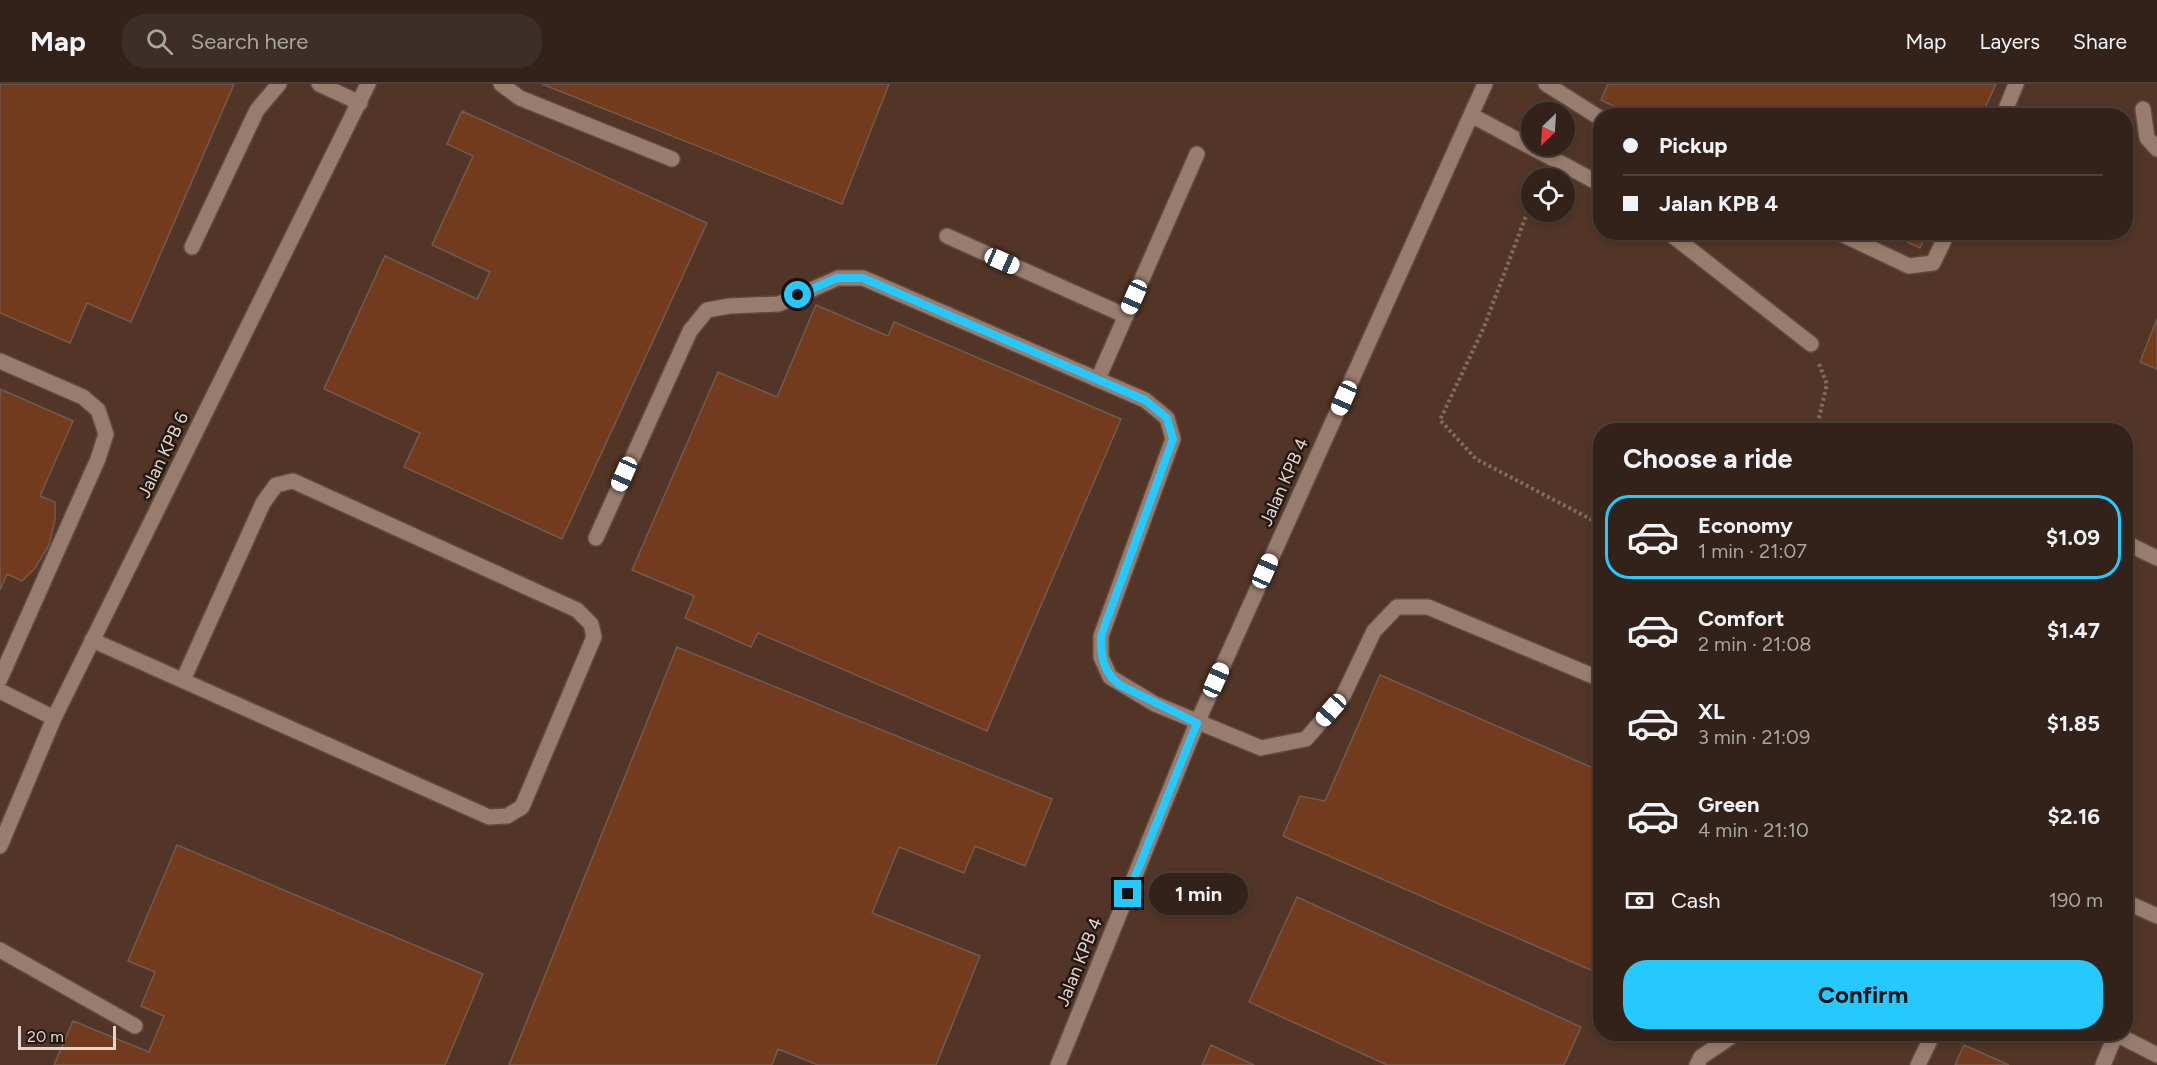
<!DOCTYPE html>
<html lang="en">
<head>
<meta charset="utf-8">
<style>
  :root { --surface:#32221a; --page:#3d2f27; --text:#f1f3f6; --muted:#a8a4a2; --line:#4d3f39; --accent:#25c9fe }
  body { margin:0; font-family:Figtree,sans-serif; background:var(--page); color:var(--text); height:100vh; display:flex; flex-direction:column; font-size:22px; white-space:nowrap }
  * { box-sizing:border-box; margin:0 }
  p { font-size:20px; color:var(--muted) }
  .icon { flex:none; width:33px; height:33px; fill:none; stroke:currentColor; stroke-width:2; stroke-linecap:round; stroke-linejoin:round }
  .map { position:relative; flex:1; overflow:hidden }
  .drawer { position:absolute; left:1593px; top:339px; width:540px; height:618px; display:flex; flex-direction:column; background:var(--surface); border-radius:24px; box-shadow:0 3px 9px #0003,0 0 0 2px var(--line) }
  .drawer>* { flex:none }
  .hud { position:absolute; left:1593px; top:24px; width:540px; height:132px; border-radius:24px; box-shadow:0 3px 9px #0003,0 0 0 2px var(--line); display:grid; align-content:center; height:132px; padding:0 30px; background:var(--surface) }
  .needle { width:39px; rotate:205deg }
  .controls { position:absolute; left:1521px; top:18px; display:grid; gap:12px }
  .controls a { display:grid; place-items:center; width:54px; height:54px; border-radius:50%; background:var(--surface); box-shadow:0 3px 9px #0003,0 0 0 2px var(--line); font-size:30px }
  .scale { position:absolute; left:18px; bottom:15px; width:98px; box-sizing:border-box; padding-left:6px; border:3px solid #e3d4cd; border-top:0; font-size:16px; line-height:21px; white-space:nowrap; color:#e3d4cd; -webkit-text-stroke:4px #221813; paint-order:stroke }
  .end { position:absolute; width:27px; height:27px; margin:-14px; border:8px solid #25c9fe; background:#111; box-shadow:0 0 0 3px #111 }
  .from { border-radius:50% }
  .bubble { position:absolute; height:42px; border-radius:21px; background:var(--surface); box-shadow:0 3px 9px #0003,0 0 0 2px var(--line); font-size:20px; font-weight:700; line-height:42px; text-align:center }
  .car { position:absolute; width:18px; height:36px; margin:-18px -9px; border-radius:8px; box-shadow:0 0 4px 2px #0007; background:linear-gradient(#fff 24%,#345 0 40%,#fff 0 76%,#345 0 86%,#fff 0) }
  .hud b { display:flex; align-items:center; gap:21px; height:57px; font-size:22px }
  .hud b+b { border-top:2px solid var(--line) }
  .hud i { width:15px; height:15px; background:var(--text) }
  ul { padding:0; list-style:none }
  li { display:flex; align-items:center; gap:18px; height:84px; margin:0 12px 9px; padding:0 18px; border:3px solid transparent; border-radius:24px }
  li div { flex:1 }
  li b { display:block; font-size:22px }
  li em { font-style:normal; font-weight:700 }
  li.on { border-color:var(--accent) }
  li>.icon { width:54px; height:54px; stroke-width:1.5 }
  h2 { padding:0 30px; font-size:27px; line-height:72px }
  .pay { display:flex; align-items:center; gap:15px; height:66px; padding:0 30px; font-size:22px }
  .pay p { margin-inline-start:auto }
  .button { display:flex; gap:12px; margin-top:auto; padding:12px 30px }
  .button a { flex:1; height:69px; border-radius:24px; background:var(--accent); color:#111; font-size:24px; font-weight:700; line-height:69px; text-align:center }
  header { display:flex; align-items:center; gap:36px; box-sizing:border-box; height:84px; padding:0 30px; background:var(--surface); border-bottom:2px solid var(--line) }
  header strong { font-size:28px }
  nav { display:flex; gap:33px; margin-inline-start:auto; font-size:21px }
  .search { width:420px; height:54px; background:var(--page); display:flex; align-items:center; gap:15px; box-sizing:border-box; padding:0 21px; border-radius:24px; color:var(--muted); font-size:22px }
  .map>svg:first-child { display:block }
  .built { fill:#523527; fill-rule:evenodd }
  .building { fill:#733b1d; stroke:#735a4e; stroke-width:1.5 }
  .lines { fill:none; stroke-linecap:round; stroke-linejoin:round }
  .minor-casing { stroke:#604b41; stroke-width:18 }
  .path { stroke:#7e6b61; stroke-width:4; stroke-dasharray:3 3; stroke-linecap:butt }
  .minor { stroke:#987c6e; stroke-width:15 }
  .route { stroke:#25c9fe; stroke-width:8 }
  .labels { text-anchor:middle; stroke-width:5; stroke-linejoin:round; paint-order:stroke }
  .street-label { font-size:18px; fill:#e3d4cd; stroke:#221813 }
</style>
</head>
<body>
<header>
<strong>Map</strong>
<div class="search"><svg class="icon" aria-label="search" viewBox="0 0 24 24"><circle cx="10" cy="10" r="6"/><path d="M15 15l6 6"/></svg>Search here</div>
<nav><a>Map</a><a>Layers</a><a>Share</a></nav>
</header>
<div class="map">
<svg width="2157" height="981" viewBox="0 0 2157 981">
  <rect width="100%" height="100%" fill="#432d22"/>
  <!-- built -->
  <path class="built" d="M0,0H2157V981H0ZM1532,28H1564V62H1532ZM1600,32H2126V148H1600ZM1532,94H1564V128H1532ZM1600,346H2126V950H1600Z"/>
  <!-- building -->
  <path class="building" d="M0,0H234L131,238L87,219L70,259L0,229Z
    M542,0H889L842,120Z
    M1608,0H1996L1981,32H1634L1601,16Z
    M462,27L707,139L562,455L404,383L420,349L324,305L385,172L477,215L490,188L432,161L473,72L447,60Z
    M1886,148H1927L1920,164Z
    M816,221L888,252L894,238L1121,335L987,647L758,549L751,563L685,534L694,512L632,486L718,288L777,313Z
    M2157,235V285L2140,278Z
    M0,305L73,337L40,412L55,418V436L49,461L35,484L22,497L7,490L0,506Z
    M677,563L1052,715L1025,782L975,762L964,789L899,763L872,829L980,872L936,981H818L778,965L772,981H509Z
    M1380,591L1600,687V890L1283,752L1300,712L1325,717Z
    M177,761L483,890L445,981H54L73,937L149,968L164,932L141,922L155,888L128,877Z
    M1297,813L1581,943L1564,981H1387L1249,918Z
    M1211,961L1254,981H1202Z
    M1964,961L2009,981H1955Z"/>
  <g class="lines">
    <!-- minor casing -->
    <g class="minor-casing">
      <path id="minor" d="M319,0L360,19
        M501,0L520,14L672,75
        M1546,0L1600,34
        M2143,25L2147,54L2157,65
        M1471,31L1600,100
        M2003,32L2016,0
        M1668,148L1811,260
        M1837,148L1909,182L1933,179L1948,148
        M947,152L1126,232
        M192,163L257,26L279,0
        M0,277L83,313L98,326L106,350L98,375L0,595
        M1098,295L1197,70
        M596,454L690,247L707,226L730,222L779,220L838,194H863L1145,316L1167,334L1173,355L1101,552V573L1110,593L1155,620L1261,664L1306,655L1343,612L1374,547L1397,523H1428L1600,595
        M2126,459L2157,474
        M92,556L489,733L507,732L522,723L594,553L591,540L577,526L293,397L276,401L263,419L183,596
        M0,607L54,634
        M0,762L54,634L368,0
        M2126,818L2157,832
        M0,866L135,942
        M1058,981L1197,639L1485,0
        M1697,981L1701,973L1735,950
        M1918,981L1933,950
        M2103,981L2116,950L2157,971"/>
    </g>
    <!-- path -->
    <path class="path" d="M1532,116L1484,243L1440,336L1476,375L1600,440
      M1816,346L1827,300L1819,280"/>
    <!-- minor -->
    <use href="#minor" class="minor"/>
  </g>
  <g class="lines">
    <!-- route -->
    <path class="route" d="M798,211L837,194H863L1145,316L1167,334L1173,355L1101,552C1101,572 1103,589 1120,601L1197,639L1128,810"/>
  </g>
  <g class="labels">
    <!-- street labels -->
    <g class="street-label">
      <text transform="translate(163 371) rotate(-64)" y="6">Jalan KPB 6</text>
      <text transform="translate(1284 398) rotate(-66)" y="6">Jalan KPB 4</text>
      <text transform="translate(1079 878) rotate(-68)" y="6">Jalan KPB 4</text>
    </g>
  </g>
</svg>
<div class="controls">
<a><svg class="needle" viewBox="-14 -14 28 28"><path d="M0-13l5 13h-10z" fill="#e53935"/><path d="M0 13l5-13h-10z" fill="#a8a4a2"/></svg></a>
<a><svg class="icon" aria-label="locate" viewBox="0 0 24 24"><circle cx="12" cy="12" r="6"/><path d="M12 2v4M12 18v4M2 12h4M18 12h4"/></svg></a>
</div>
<div class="scale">20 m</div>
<i class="end from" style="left:798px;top:211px"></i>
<i class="end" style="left:1128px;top:810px"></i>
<div class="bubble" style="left:1149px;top:789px;width:99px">1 min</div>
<i class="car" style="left:1002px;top:177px;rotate:114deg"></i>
<i class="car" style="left:1134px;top:213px;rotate:204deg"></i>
<i class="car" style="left:1344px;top:314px;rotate:204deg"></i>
<i class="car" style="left:624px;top:390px;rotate:204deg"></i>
<i class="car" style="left:1265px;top:487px;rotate:24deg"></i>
<i class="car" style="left:1216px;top:596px;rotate:24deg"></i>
<i class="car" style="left:1331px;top:626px;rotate:221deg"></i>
<div class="hud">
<b><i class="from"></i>Pickup</b>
<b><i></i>Jalan KPB 4</b>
</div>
<section class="drawer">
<h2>Choose a ride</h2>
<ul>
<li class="on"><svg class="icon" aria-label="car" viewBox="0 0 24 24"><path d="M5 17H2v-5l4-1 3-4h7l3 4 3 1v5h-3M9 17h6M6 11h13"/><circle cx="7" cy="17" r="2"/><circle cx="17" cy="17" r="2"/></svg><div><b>Economy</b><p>1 min · 21:07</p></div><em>$1.09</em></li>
<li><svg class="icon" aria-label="car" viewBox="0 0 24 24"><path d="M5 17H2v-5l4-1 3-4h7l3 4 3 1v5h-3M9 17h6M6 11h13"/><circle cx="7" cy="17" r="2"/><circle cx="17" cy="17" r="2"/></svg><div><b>Comfort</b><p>2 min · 21:08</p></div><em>$1.47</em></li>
<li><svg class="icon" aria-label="car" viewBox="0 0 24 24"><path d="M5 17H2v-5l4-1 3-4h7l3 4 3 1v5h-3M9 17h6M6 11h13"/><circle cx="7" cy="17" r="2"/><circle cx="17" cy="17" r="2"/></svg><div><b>XL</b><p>3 min · 21:09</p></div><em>$1.85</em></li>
<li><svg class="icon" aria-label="car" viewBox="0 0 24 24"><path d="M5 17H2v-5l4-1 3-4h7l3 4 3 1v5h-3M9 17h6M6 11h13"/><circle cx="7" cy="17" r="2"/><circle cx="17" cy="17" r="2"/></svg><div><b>Green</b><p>4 min · 21:10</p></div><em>$2.16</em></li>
</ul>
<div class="pay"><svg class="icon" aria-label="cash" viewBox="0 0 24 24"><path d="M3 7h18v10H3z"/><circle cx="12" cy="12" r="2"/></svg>Cash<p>190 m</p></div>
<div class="button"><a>Confirm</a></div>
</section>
</div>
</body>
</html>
